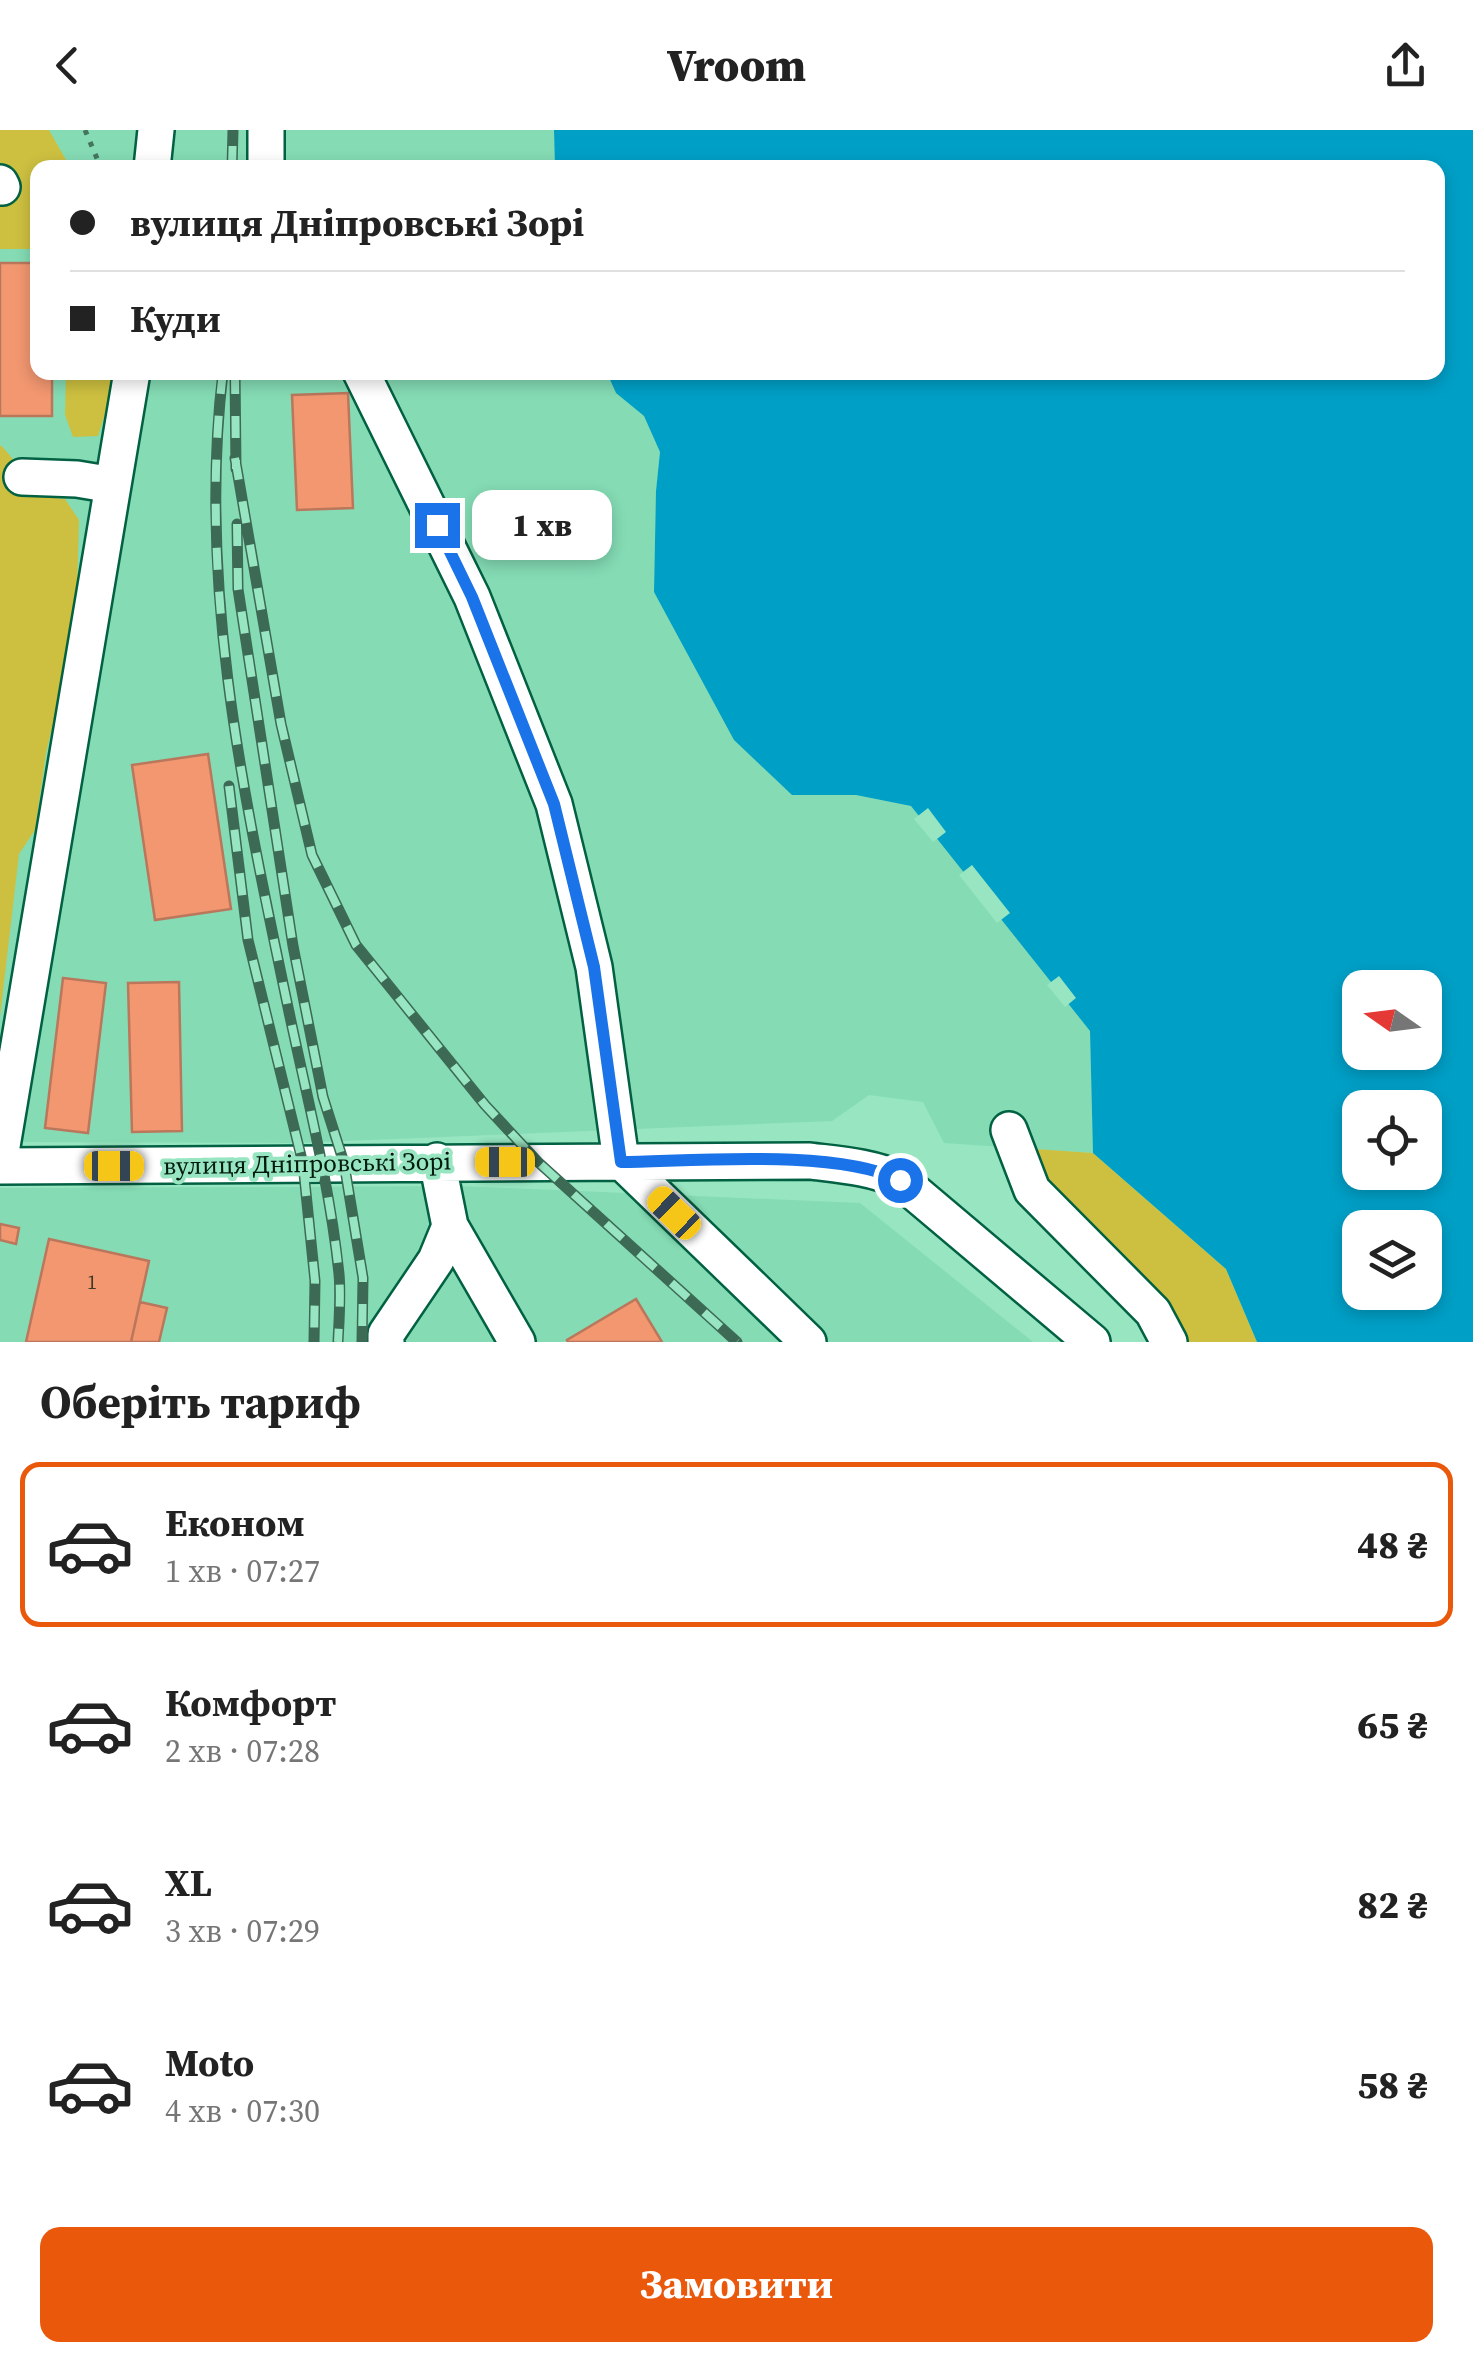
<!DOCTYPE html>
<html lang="uk">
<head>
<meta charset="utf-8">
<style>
  :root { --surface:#fff; --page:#f2f2f2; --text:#222; --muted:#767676; --line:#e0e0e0; --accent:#ea580c }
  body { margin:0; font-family:"Source Serif 4",serif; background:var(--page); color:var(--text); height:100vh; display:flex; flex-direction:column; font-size:38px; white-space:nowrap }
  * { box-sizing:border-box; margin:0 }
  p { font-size:32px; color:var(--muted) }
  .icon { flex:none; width:55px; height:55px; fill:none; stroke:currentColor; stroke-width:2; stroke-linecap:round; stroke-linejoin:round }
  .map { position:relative; height:1212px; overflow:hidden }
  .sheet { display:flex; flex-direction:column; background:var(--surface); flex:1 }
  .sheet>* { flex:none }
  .guide { position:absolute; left:30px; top:30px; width:1415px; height:220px; border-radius:20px; box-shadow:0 5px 15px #0003; display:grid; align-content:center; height:220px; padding:0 40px; background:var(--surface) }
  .needle { width:65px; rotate:284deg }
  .tools { position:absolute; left:1342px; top:840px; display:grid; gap:20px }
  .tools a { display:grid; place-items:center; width:100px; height:100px; border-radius:20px; background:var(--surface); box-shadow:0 5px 15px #0003; font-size:50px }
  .end { position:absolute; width:45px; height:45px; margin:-22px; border:12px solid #1a73e8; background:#fff; box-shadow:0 0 0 5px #fff }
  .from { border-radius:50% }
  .bubble { position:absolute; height:70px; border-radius:20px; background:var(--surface); box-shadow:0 5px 15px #0003; font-size:32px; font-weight:800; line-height:70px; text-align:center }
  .car { position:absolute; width:30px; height:60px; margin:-30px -15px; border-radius:12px; box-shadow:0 0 8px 2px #0007; background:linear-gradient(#f5c518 24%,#345 0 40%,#f5c518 0 76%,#345 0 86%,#f5c518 0) }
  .guide b { display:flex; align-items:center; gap:35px; height:95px; font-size:38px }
  .guide b+b { border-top:2px solid var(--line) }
  .guide i { width:25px; height:25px; background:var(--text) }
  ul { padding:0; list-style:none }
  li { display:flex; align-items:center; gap:30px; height:165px; margin:0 20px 15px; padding:0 20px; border:5px solid transparent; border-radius:20px }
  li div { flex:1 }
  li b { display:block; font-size:38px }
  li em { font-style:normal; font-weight:800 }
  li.active { border-color:var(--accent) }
  li>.icon { width:90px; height:90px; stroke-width:1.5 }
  h2 { padding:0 40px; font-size:45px; line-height:120px }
  .action { display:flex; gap:20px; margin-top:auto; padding:20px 40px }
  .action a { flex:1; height:115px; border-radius:20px; background:var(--accent); color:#fff; font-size:40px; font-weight:800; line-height:115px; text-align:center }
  header { display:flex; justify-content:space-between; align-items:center; height:130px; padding:0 40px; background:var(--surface); font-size:45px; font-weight:800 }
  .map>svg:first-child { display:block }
  .built { fill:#84dbb4 }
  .green { fill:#cdc040 }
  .water { fill:#009fc6; fill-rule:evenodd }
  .pier { fill:#97e5c1 }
  .building { fill:#f29770; stroke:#ba775c; stroke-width:2.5 }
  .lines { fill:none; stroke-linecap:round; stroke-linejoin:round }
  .minor-casing { stroke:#026142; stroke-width:40 }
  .path { stroke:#44765f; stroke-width:5; stroke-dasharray:5 8; stroke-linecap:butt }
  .minor { stroke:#fff; stroke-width:35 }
  .rail-casing { stroke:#3c6a55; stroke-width:11 }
  .rail { stroke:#97e5c1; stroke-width:8; stroke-dasharray:22; stroke-linecap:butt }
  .route { stroke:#1a73e8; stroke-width:12 }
  .labels { text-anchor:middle; stroke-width:8; stroke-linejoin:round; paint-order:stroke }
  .number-label { font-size:20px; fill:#3c3926 }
  .street-label { font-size:25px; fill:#001a0e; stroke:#97e5c1 }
</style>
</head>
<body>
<header><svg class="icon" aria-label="back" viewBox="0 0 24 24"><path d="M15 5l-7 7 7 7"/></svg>Vroom<svg class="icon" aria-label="share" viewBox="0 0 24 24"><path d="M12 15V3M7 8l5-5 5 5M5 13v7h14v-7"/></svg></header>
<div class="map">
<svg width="1473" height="1212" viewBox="0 0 1473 1212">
  <rect width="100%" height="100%" fill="#97e5c1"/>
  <!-- built -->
  <path class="built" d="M0,0H554L555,37L38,38V242L607,243L616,263L644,286L660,322L656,361L654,462L792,665H856L911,676L1090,901L1093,1023L944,1013L923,972L869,965L832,991L296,1013L0,1012Z
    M459,1056L860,1073L1033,1212H0V1058Z"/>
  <!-- green -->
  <path class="green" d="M0,0H49L70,37L38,38L37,119H0V77L5,73L10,49L0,32Z
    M66,243H118L98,306L73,307L65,285Z
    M0,315C32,343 9,363 65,369L79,390L76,495L46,623L35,700L19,724L0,887Z
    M1036,1019L1093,1023L1226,1139L1257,1212H1183L1172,1179L1045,1051Z"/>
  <!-- water -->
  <path class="water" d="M554,0H1473V1212H1257L1226,1139L1093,1023L1090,901L911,676L856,665H792L734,610L654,462L656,361L660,322L644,286L616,263L607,243L1438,242V38H555ZM1360,858H1425V922H1360ZM1360,978H1425V1042H1360ZM1360,1098H1425V1162H1360Z"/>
  <!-- pier -->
  <path class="pier" d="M928,678L946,702L933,712L914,689Z
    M972,735L1010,783L997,793L959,745Z
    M1059,846L1076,868L1065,877L1047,855Z"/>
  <!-- building -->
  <path class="building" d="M0,133H38V242H52V286H0Z
    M348,263L353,378L297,380L292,265Z
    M208,624L231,779L155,790L132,635Z
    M63,848L106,853L88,1003L45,998Z
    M179,852L182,1001L132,1002L128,853Z
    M0,1094L19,1098L16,1114L0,1110Z
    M49,1109L149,1131L131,1212H26Z
    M636,1169L662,1212H568L567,1210Z
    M140,1172L167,1178L159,1212H131Z"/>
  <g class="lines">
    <!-- minor casing -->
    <g class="minor-casing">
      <path id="minor" d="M152,38L156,0
        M266,38V0
        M0,53L2,57
        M361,242L472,467L554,674L594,837L621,1031L808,1212
        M22,347L77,349L113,355
        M1009,1000L1032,1060L1153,1182L1169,1212
        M0,1028L132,242
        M437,1031L450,1096L517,1212
        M0,1036L810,1031C842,1035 871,1037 900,1050L1092,1212
        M386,1212V1204L436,1130L450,1096"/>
    </g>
    <!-- path -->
    <path class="path" d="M85,0L101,38"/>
    <!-- minor -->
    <use href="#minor" class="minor"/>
    <!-- rail casing -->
    <g class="rail-casing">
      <path id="rail" d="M232,38L233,0
        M223,242C197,458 245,672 289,882C307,968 330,1056 339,1144C341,1166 339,1190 338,1212
        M235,242L236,339
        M235,328L281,594L312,725L356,815L485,975L538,1032L737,1212
        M237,394L238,459L293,816L323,967L344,1033L363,1148L362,1212
        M229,656L248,810L303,1034L315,1151L314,1212"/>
    </g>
    <!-- rail -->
    <use href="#rail" class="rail"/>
  </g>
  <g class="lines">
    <!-- route -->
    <path class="route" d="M437,395L472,467L554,674L594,837L621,1032C697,1031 835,1019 900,1050"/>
  </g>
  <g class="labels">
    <!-- number labels -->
    <g class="number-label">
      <text x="92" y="1159">1</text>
    </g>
    <!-- street labels -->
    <g class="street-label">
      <text transform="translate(307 1033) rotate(-1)" y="9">вулиця Дніпровські Зорі</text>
    </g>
  </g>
</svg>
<div class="tools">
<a><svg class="needle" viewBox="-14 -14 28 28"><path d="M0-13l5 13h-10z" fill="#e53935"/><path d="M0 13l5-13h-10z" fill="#767676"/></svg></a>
<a><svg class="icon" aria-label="locate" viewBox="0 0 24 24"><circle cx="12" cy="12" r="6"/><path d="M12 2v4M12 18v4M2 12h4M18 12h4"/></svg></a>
<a><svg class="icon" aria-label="layers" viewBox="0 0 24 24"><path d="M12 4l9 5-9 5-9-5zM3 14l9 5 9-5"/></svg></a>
</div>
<i class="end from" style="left:900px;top:1050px"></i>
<i class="end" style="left:437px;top:395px"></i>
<div class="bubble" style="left:472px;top:360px;width:140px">1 хв</div>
<i class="car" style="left:505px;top:1032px;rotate:270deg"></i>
<i class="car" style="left:114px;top:1036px;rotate:90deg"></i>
<i class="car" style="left:674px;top:1083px;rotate:314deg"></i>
<div class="guide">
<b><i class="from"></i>вулиця Дніпровські Зорі</b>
<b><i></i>Куди</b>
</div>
</div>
<section class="sheet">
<h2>Оберіть тариф</h2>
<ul>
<li class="active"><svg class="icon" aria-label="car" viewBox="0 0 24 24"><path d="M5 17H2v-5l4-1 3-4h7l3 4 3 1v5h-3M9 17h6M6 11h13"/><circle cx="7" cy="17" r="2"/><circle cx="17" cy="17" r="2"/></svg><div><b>Економ</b><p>1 хв · 07:27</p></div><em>48 ₴</em></li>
<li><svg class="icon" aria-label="car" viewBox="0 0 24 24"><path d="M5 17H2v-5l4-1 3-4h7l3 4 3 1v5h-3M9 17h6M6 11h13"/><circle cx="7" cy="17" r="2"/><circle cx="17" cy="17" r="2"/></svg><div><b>Комфорт</b><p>2 хв · 07:28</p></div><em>65 ₴</em></li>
<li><svg class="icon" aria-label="car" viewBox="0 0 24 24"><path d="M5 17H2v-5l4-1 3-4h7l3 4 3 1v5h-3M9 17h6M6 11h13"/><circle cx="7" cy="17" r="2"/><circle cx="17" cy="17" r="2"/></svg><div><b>XL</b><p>3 хв · 07:29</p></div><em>82 ₴</em></li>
<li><svg class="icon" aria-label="car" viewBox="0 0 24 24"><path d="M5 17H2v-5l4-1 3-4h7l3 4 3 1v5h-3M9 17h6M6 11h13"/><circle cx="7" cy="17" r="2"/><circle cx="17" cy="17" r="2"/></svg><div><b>Moto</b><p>4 хв · 07:30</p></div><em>58 ₴</em></li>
</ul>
<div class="action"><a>Замовити</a></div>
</section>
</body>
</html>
